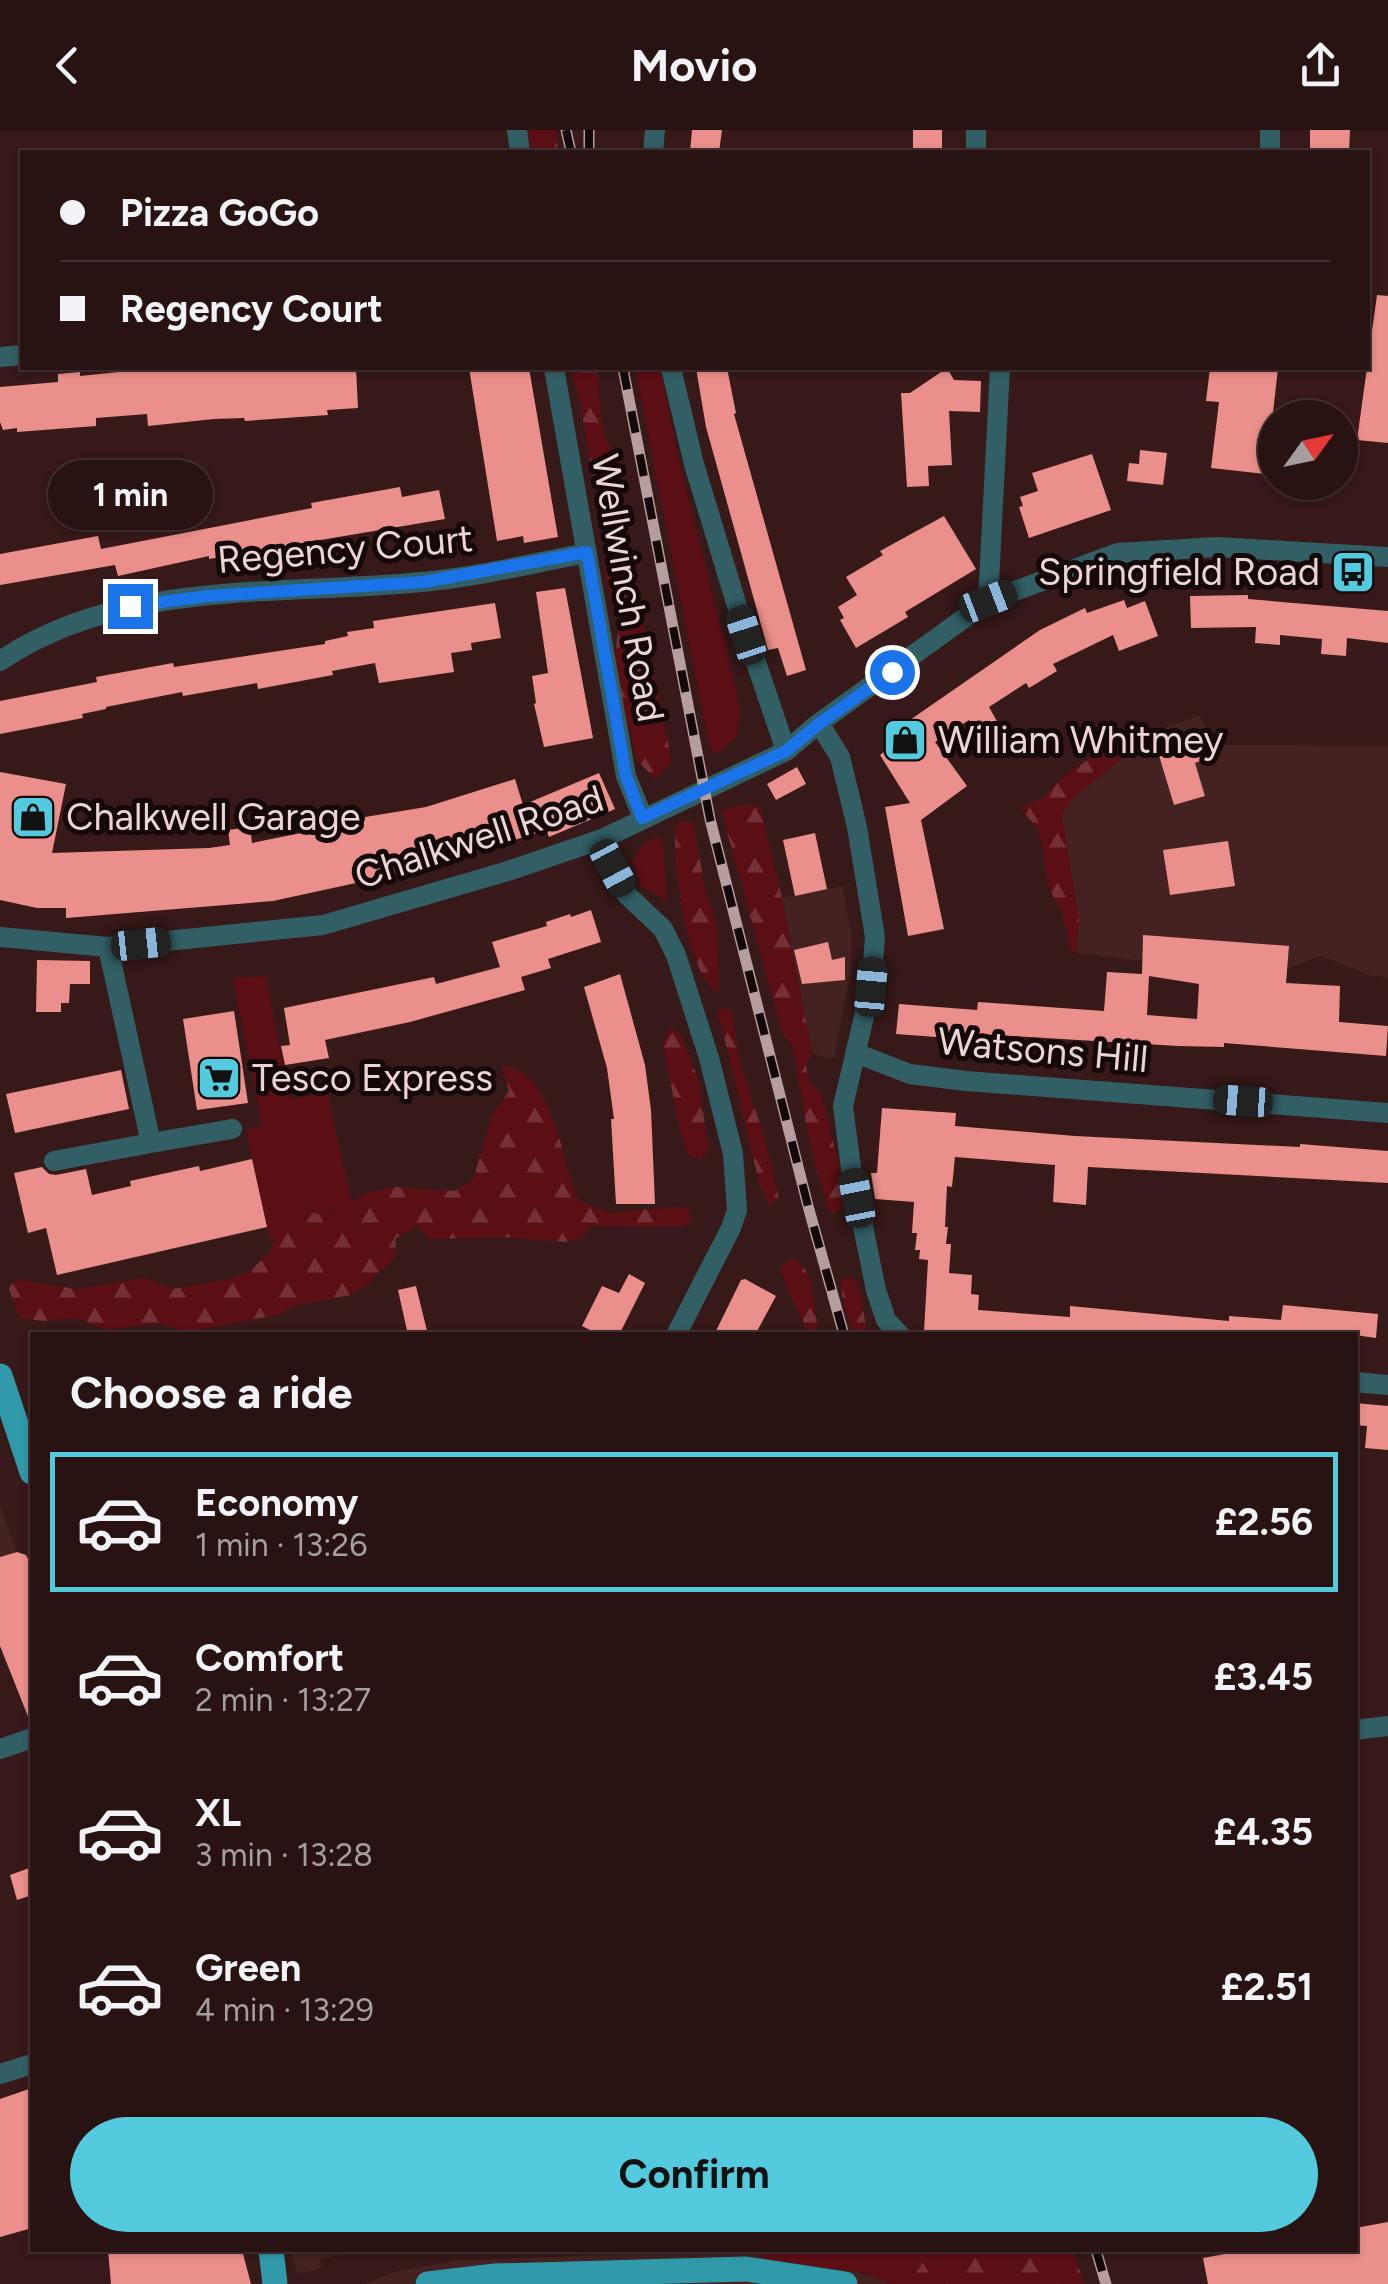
<!DOCTYPE html>
<html lang="en">
<head>
<meta charset="utf-8">
<style>
  :root { --surface:#281312; --page:#342020; --text:#f1f3f6; --muted:#a59e9f; --line:#443232; --accent:#54cade }
  body { margin:0; font-family:Figtree,sans-serif; background:var(--page); color:var(--text); height:100vh; display:flex; flex-direction:column; font-size:38px; white-space:nowrap }
  * { box-sizing:border-box; margin:0 }
  p { font-size:32px; color:var(--muted) }
  .icon { flex:none; width:55px; height:55px; fill:none; stroke:currentColor; stroke-width:2; stroke-linecap:round; stroke-linejoin:round }
  .map { position:relative; flex:1; overflow:hidden }
  .sheet { position:absolute; left:30px; top:1202px; width:1328px; height:920px; display:flex; flex-direction:column; background:var(--surface); border-radius:0px; box-shadow:0 2px 8px #0004,0 0 0 2px var(--line) }
  .sheet>* { flex:none }
  .banner { position:absolute; left:20px; top:20px; width:1350px; height:220px; border-radius:0px; box-shadow:0 2px 8px #0004,0 0 0 2px var(--line); display:grid; align-content:center; height:220px; padding:0 40px; background:var(--surface) }
  .needle { width:65px; rotate:57deg }
  .buttons { position:absolute; left:1258px; top:270px; display:grid; gap:20px }
  .buttons a { display:grid; place-items:center; width:100px; height:100px; border-radius:50%; background:var(--surface); box-shadow:0 2px 8px #0004,0 0 0 2px var(--line); font-size:50px }
  .end { position:absolute; width:45px; height:45px; margin:-22px; border:12px solid #1a73e8; background:#fff; box-shadow:0 0 0 5px #fff }
  .from { border-radius:50% }
  .bubble { position:absolute; height:70px; border-radius:35px; background:var(--surface); box-shadow:0 2px 8px #0004,0 0 0 2px var(--line); font-size:32px; font-weight:700; line-height:70px; text-align:center }
  .car { position:absolute; width:30px; height:60px; margin:-30px -15px; border-radius:12px; box-shadow:0 0 8px 2px #0007; background:linear-gradient(#222 24%,#8ab4d8 0 40%,#222 0 76%,#8ab4d8 0 86%,#222 0) }
  .banner b { display:flex; align-items:center; gap:35px; height:95px; font-size:38px }
  .banner b+b { border-top:2px solid var(--line) }
  .banner i { width:25px; height:25px; background:var(--text) }
  ul { padding:0; list-style:none }
  li { display:flex; align-items:center; gap:30px; height:140px; margin:0 20px 15px; padding:0 20px; border:5px solid transparent; border-radius:0px }
  li div { flex:1 }
  li b { display:block; font-size:38px }
  li em { font-style:normal; font-weight:700 }
  li.current { border-color:var(--accent) }
  li>.icon { width:90px; height:90px; stroke-width:1.5 }
  h2 { padding:0 40px; font-size:45px; line-height:120px }
  .action { display:flex; gap:20px; margin-top:auto; padding:20px 40px }
  .action a { flex:1; height:115px; border-radius:60px; background:var(--accent); color:#111; font-size:40px; font-weight:700; line-height:115px; text-align:center }
  header { display:flex; justify-content:space-between; align-items:center; height:130px; padding:0 40px; background:var(--surface); font-size:45px; font-weight:700 }
  .map>svg:first-child { display:block }
  .built { fill:#442221 }
  .grass { fill:#5c0e15 }
  .forest { fill:url(#forest-firs) }
  .building { fill:#ea8f8b; fill-rule:evenodd }
  .lines { fill:none; stroke-linecap:round; stroke-linejoin:round }
  .minor { stroke:#325e66; stroke-width:20 }
  .primary { stroke:#319aaa; stroke-width:25 }
  .rail-casing { stroke:#b59e9d; stroke-width:11 }
  .rail { stroke:#150808; stroke-width:8; stroke-dasharray:22; stroke-linecap:butt }
  .route { stroke:#1a73e8; stroke-width:12 }
  .labels { text-anchor:middle; stroke-width:10; stroke-linejoin:round; paint-order:stroke }
  .street-label { font-size:38px; fill:#ead5d4; stroke:#150808 }
  .poi-label { font-size:38px; fill:#ead5d4; stroke:#150808; text-anchor:start }
</style>
</head>
<body>
<header><svg class="icon" aria-label="back" viewBox="0 0 24 24"><path d="M15 5l-7 7 7 7"/></svg>Movio<svg class="icon" aria-label="share" viewBox="0 0 24 24"><path d="M12 15V3M7 8l5-5 5 5M5 13v7h14v-7"/></svg></header>
<div class="map">
<svg width="1388" height="2154" viewBox="0 0 1388 2154">
  <defs>
    <pattern id="forest-firs" width="22" height="20" patternUnits="userSpaceOnUse" patternTransform="scale(2.5)"><rect width="22" height="20" fill="#5c0e15"/><path d="M5 1l3.5 6h-7zM16 11l3.5 6h-7z" fill="#743036"/></pattern>
  </defs>
  <rect width="100%" height="100%" fill="#361918"/>
  <!-- built -->
  <path class="built" d="M1200,585L1213,615L1388,616V848L1369,845L1322,826L1288,838L1159,833L1077,823L1049,683L1140,606Z
    M842,756L852,806L851,840L834,928H824L812,922L782,768Z
    M0,1375L17,1422L0,1427Z
    M291,2120H359L320,2129L321,2138L297,2144Z
    M711,2120L789,2123L882,2149L888,2154H365L397,2141L453,2131Z"/>
  <!-- grass -->
  <path class="grass" d="M635,238H660L678,326L735,556L740,579L737,607L718,623L710,620Z
    M657,706L662,708L667,771L641,756L632,731L644,714Z
    M266,846L290,970L327,962L352,1073C330,1088 309,1082 284,1093L278,1109L270,1110L246,1000L262,996L233,848Z
    M763,2120H943C936,2134 920,2141 910,2154H891L865,2143L761,2128Z"/>
  <!-- forest -->
  <path class="forest" d="M528,0H556L558,22H532Z
    M570,238H597L601,289L606,310L616,328L633,444L671,626L670,634L655,649L635,628L631,601L624,587L615,525L619,496L605,447V415L597,348L590,332L579,267Z
    M1140,606L1137,615L1072,670L1062,686L1079,788L1077,823L1071,822L1061,780L1049,758L1039,700L1021,679L1045,666L1058,651L1096,624Z
    M745,674L760,677L782,768L812,922L806,935L809,952L821,963L843,1052V1078L833,1084L828,1079L809,1011L793,917L783,904L776,880L722,683L728,678Z
    M681,691L693,692L705,758L718,799L719,863C686,847 673,731 675,697Z
    M721,878L732,882L740,932L765,1010L779,1068L769,1075L760,1056L722,898L716,883Z
    M669,898L680,903L698,949L709,1020L701,1029L688,1025L680,1001L663,914Z
    M502,936C553,938 562,1033 579,1071L610,1083L687,1076L692,1092L683,1097L590,1096L583,1108L565,1112L504,1107L430,1109L417,1097L396,1108L395,1127L367,1155L350,1165L297,1175L277,1185L186,1202L160,1193L107,1200L77,1188L44,1191L20,1188L8,1157L17,1150L78,1159L145,1148L173,1159L231,1149L251,1140L269,1123L284,1093L306,1083L331,1084L367,1063L394,1057L454,1061L473,1050L492,985L509,961Z
    M793,1128C816,1139 814,1182 819,1205H810L789,1163L780,1137Z
    M852,1147L858,1155L868,1205H855L844,1177L840,1150Z
    M943,2120H1073L1084,2154H910L929,2121L939,2128Z"/>
  <!-- building -->
  <path class="building" d="M692,0H722L719,22H690Z
    M913,0H942V22H913Z
    M1310,0H1350L1349,22H1310Z
    M1377,165L1388,166V313L1357,310Z
    M158,238H356L358,278L327,280L328,285L245,291L244,288L214,289L148,296L147,284L96,288V296L17,302V298L3,300L0,292V257L58,252V244L80,242V246Z
    M469,238H529L558,407L524,413L523,406L497,411Z
    M696,238H727L736,283L734,284L806,540L787,546L778,518L768,520L706,297Z
    M947,238L954,250L981,251L980,282L949,281L952,335L928,336L929,356L907,357L901,263H910Z
    M1210,238H1278L1270,310H1275V345L1211,338L1219,272L1206,271Z
    M1140,320L1167,323L1163,355L1127,351L1129,333L1139,334Z
    M1092,324L1111,380L1029,408L1019,377L1023,376L1020,367L1038,361L1032,343Z
    M400,357L402,367L439,360L445,389L209,429V426L118,446L115,435L0,455V424L98,406L101,419L312,378L311,373Z
    M944,386L976,439L905,482L908,487L856,518L840,490L844,488L838,477L857,465L846,447L883,425L880,421Z
    M565,458L593,608L544,617L534,574L536,573L532,546L548,543L536,462Z
    M1248,465V469L1388,481V513L1347,508L1346,526L1321,524L1322,509L1280,505V515L1255,513L1256,497L1191,498L1190,466Z
    M1124,470L1127,478L1145,471L1158,506L1119,521L1113,505L1053,534L1057,541L1029,558L1026,553L989,577L999,595L979,607L969,590L935,612L967,656L921,690L944,799L908,806L885,677L910,673L880,625L901,610L894,601L1040,500L1085,478L1087,483Z
    M495,473L501,508L471,513L472,520L451,523L454,542L379,553L375,533L332,541L333,545L258,559L257,553L183,566L182,562L106,577V579L82,584L83,588L0,604V571L97,552L96,547L173,533L174,537L325,514V511L348,506L347,502L374,498L373,491Z
    M1187,606L1188,611L1196,609L1203,630L1195,633L1205,666L1174,675L1157,619Z
    M797,637L806,654L776,670L767,654Z
    M0,642L66,654L52,723L209,718L230,715L228,700L250,697L252,713L365,690V687L426,677L515,649L523,675L599,643L615,679L549,707L546,700L425,738L273,771L66,788V778H37L0,770Z
    M815,703L827,759L795,766L783,710Z
    M1228,711L1235,756L1170,765L1163,720Z
    M591,780L601,812L548,829L551,838L521,847L525,860L410,892L325,910L329,928L285,935L281,916L290,915L284,878L434,847L436,854L500,837L492,812L547,796L546,792L570,784L571,787Z
    M1143,805L1289,816L1286,853L1340,856L1339,892L1388,896L1386,926L1224,913V917L1178,916L964,903L963,909L896,904L899,874L977,880L978,872L1104,881L1107,842L1142,844ZM1149,846L1199,854L1197,889L1147,885Z
    M828,812L832,830L845,827V850L802,854L794,820Z
    M37,830L90,831V854H70L69,873H61V882H36Z
    M620,844L645,935L651,980L655,1074H616L611,989H614L607,938L584,857Z
    M234,881L248,973L197,980L183,889Z
    M121,940L129,979L15,1003L6,964Z
    M882,978L956,983L955,996L1075,1006L1300,1017V1014L1388,1021V1053L1088,1037L1086,1075L1053,1072L1055,1035L955,1027L952,1057L947,1056L945,1097H948L946,1114H951L949,1143L972,1145L971,1164L979,1165L978,1180L1070,1187V1176L1229,1191V1186L1281,1190L1283,1175L1378,1184L1376,1208L1355,1205L924,1202L928,1130L919,1129L920,1120H915L917,1103H912L914,1072L875,1069L871,1043H877Z
    M252,1029L267,1097L57,1145L46,1098L28,1103L14,1043L42,1037L49,1044L56,1045L86,1039L92,1065L131,1056L130,1051L199,1036L200,1041Z
    M629,1144L645,1153L619,1205H600L582,1196L602,1156L619,1163Z
    M745,1149L776,1166L755,1205H714L741,1150Z
    M416,1156L428,1205H408L398,1160Z
    M1355,1273L1388,1276V1320L1365,1318L1367,1296L1355,1295Z
    M17,1422L26,1425L32,1437V1589H29L0,1516V1427Z
    M32,1737V1765L17,1770L10,1745Z
    M32,1958V2098L0,2107V1969Z
    M1388,2092V2154H1208L1203,2128L1246,2120H1355V2098Z
    M108,2120H242L251,2154H111Z"/>
  <g class="lines">
    <!-- minor -->
    <path class="minor" d="M517,0L520,22
      M653,22L655,0
      M976,22V0
      M1270,22V0
      M0,227L22,225
      M554,238L626,646L643,688
      M671,238L694,334L737,476L786,621
      M988,471L1000,238
      M0,531C122,448 282,466 422,452C477,447 533,433 587,423
      M819,593L840,627L857,697L875,807L871,857L843,976L851,1038L876,1160L886,1190L900,1205
      M602,709L626,764L663,799L676,825L709,928L733,1024L737,1080L731,1098L676,1205
      M0,807L108,817L323,795L508,741L602,709L786,621L819,593L988,471L1118,423L1217,417L1388,427
      M858,924L910,944L966,951L1388,983
      M151,1013L232,999
      M54,1031L151,1013L108,817
      M1355,1252L1388,1255
      M1355,1600L1388,1596
      M0,1619L32,1608
      M0,1944L32,1934"/>
    <!-- primary -->
    <path class="primary" d="M0,1246L32,1342
      M271,2120L275,2154
      M428,2154L495,2146L746,2139L845,2154"/>
    <!-- rail casing -->
    <g class="rail-casing">
      <path id="rail" d="M566,0L571,22
        M589,22V0
        M623,238L710,689L808,1076L844,1205
        M1096,2120L1106,2154"/>
    </g>
    <!-- rail -->
    <use href="#rail" class="rail"/>
  </g>
  <g class="lines">
    <!-- route -->
    <path class="route" d="M130,476L208,466L424,452L587,422L626,646L642,688L786,621L820,593L892,542"/>
  </g>
  <!-- icons -->
  <defs>
    <g id="bus-square" transform="scale(2.25)"><rect x="-9" y="-9" width="18" height="18" rx="4" fill="#54cade" stroke="#150808"/><path d="M-5-6H5V4H4V6H2V4H-2V6H-4V4H-5ZM-3.5-4V0h7V-4ZM-3.5 1.2v1.5H-2V1.2ZM2 1.2v1.5H3.5V1.2Z" fill="#111"/></g>
    <g id="shop-square" transform="scale(2.25)"><rect x="-9" y="-9" width="18" height="18" rx="4" fill="#54cade" stroke="#150808"/><path d="M-5-2.5h2.3a2.7 3.5 0 0 1 5.4 0H5L5.5 6h-11ZM-1.5-2.5h3a1.5 2.3 0 0 0-3 0Z" fill="#111"/></g>
    <g id="supermarket-square" transform="scale(2.25)"><rect x="-9" y="-9" width="18" height="18" rx="4" fill="#54cade" stroke="#150808"/><path d="M-6-5.5h2.5l.6 2H6L4.5 2H-2.5L-4.4-4H-6ZM-1.5 3.2a1.3 1.3 0 1 0 .1 0ZM3 3.2a1.3 1.3 0 1 0 .1 0Z" fill="#111"/></g>
  </defs>
  <g fill-rule="evenodd">
    <use href="#bus-square" x="1353" y="442"/>
    <use href="#shop-square" x="905" y="610"/>
    <use href="#shop-square" x="33" y="687"/>
    <use href="#supermarket-square" x="219" y="948"/>
  </g>
  <g class="labels">
    <!-- street labels -->
    <g class="street-label">
      <text transform="translate(345 419) rotate(-5)" y="13">Regency Court</text>
      <text transform="translate(628 458) rotate(80)" y="13">Wellwinch Road</text>
      <text transform="translate(479 707) rotate(-18)" y="13">Chalkwell Road</text>
      <text transform="translate(1043 920) rotate(5)" y="13">Watsons Hill</text>
    </g>
    <!-- poi labels -->
    <g class="poi-label">
      <text x="1320" y="455" text-anchor="end">Springfield Road</text>
      <text x="938" y="623">William Whitmey</text>
      <text x="66" y="700">Chalkwell Garage</text>
      <text x="252" y="961">Tesco Express</text>
    </g>
  </g>
</svg>
<div class="buttons">
<a><svg class="needle" viewBox="-14 -14 28 28"><path d="M0-13l5 13h-10z" fill="#e53935"/><path d="M0 13l5-13h-10z" fill="#a59e9f"/></svg></a>
</div>
<i class="end from" style="left:892px;top:542px"></i>
<i class="end" style="left:130px;top:476px"></i>
<div class="bubble" style="left:48px;top:330px;width:165px">1 min</div>
<i class="car" style="left:988px;top:471px;rotate:69deg"></i>
<i class="car" style="left:746px;top:505px;rotate:342deg"></i>
<i class="car" style="left:613px;top:738px;rotate:152deg"></i>
<i class="car" style="left:141px;top:814px;rotate:84deg"></i>
<i class="car" style="left:871px;top:857px;rotate:5deg"></i>
<i class="car" style="left:1243px;top:971px;rotate:274deg"></i>
<i class="car" style="left:857px;top:1068px;rotate:349deg"></i>
<div class="banner">
<b><i class="from"></i>Pizza GoGo</b>
<b><i></i>Regency Court</b>
</div>
<section class="sheet">
<h2>Choose a ride</h2>
<ul>
<li class="current"><svg class="icon" aria-label="car" viewBox="0 0 24 24"><path d="M5 17H2v-5l4-1 3-4h7l3 4 3 1v5h-3M9 17h6M6 11h13"/><circle cx="7" cy="17" r="2"/><circle cx="17" cy="17" r="2"/></svg><div><b>Economy</b><p>1 min · 13:26</p></div><em>£2.56</em></li>
<li><svg class="icon" aria-label="car" viewBox="0 0 24 24"><path d="M5 17H2v-5l4-1 3-4h7l3 4 3 1v5h-3M9 17h6M6 11h13"/><circle cx="7" cy="17" r="2"/><circle cx="17" cy="17" r="2"/></svg><div><b>Comfort</b><p>2 min · 13:27</p></div><em>£3.45</em></li>
<li><svg class="icon" aria-label="car" viewBox="0 0 24 24"><path d="M5 17H2v-5l4-1 3-4h7l3 4 3 1v5h-3M9 17h6M6 11h13"/><circle cx="7" cy="17" r="2"/><circle cx="17" cy="17" r="2"/></svg><div><b>XL</b><p>3 min · 13:28</p></div><em>£4.35</em></li>
<li><svg class="icon" aria-label="car" viewBox="0 0 24 24"><path d="M5 17H2v-5l4-1 3-4h7l3 4 3 1v5h-3M9 17h6M6 11h13"/><circle cx="7" cy="17" r="2"/><circle cx="17" cy="17" r="2"/></svg><div><b>Green</b><p>4 min · 13:29</p></div><em>£2.51</em></li>
</ul>
<div class="action"><a>Confirm</a></div>
</section>
</div>
</body>
</html>
